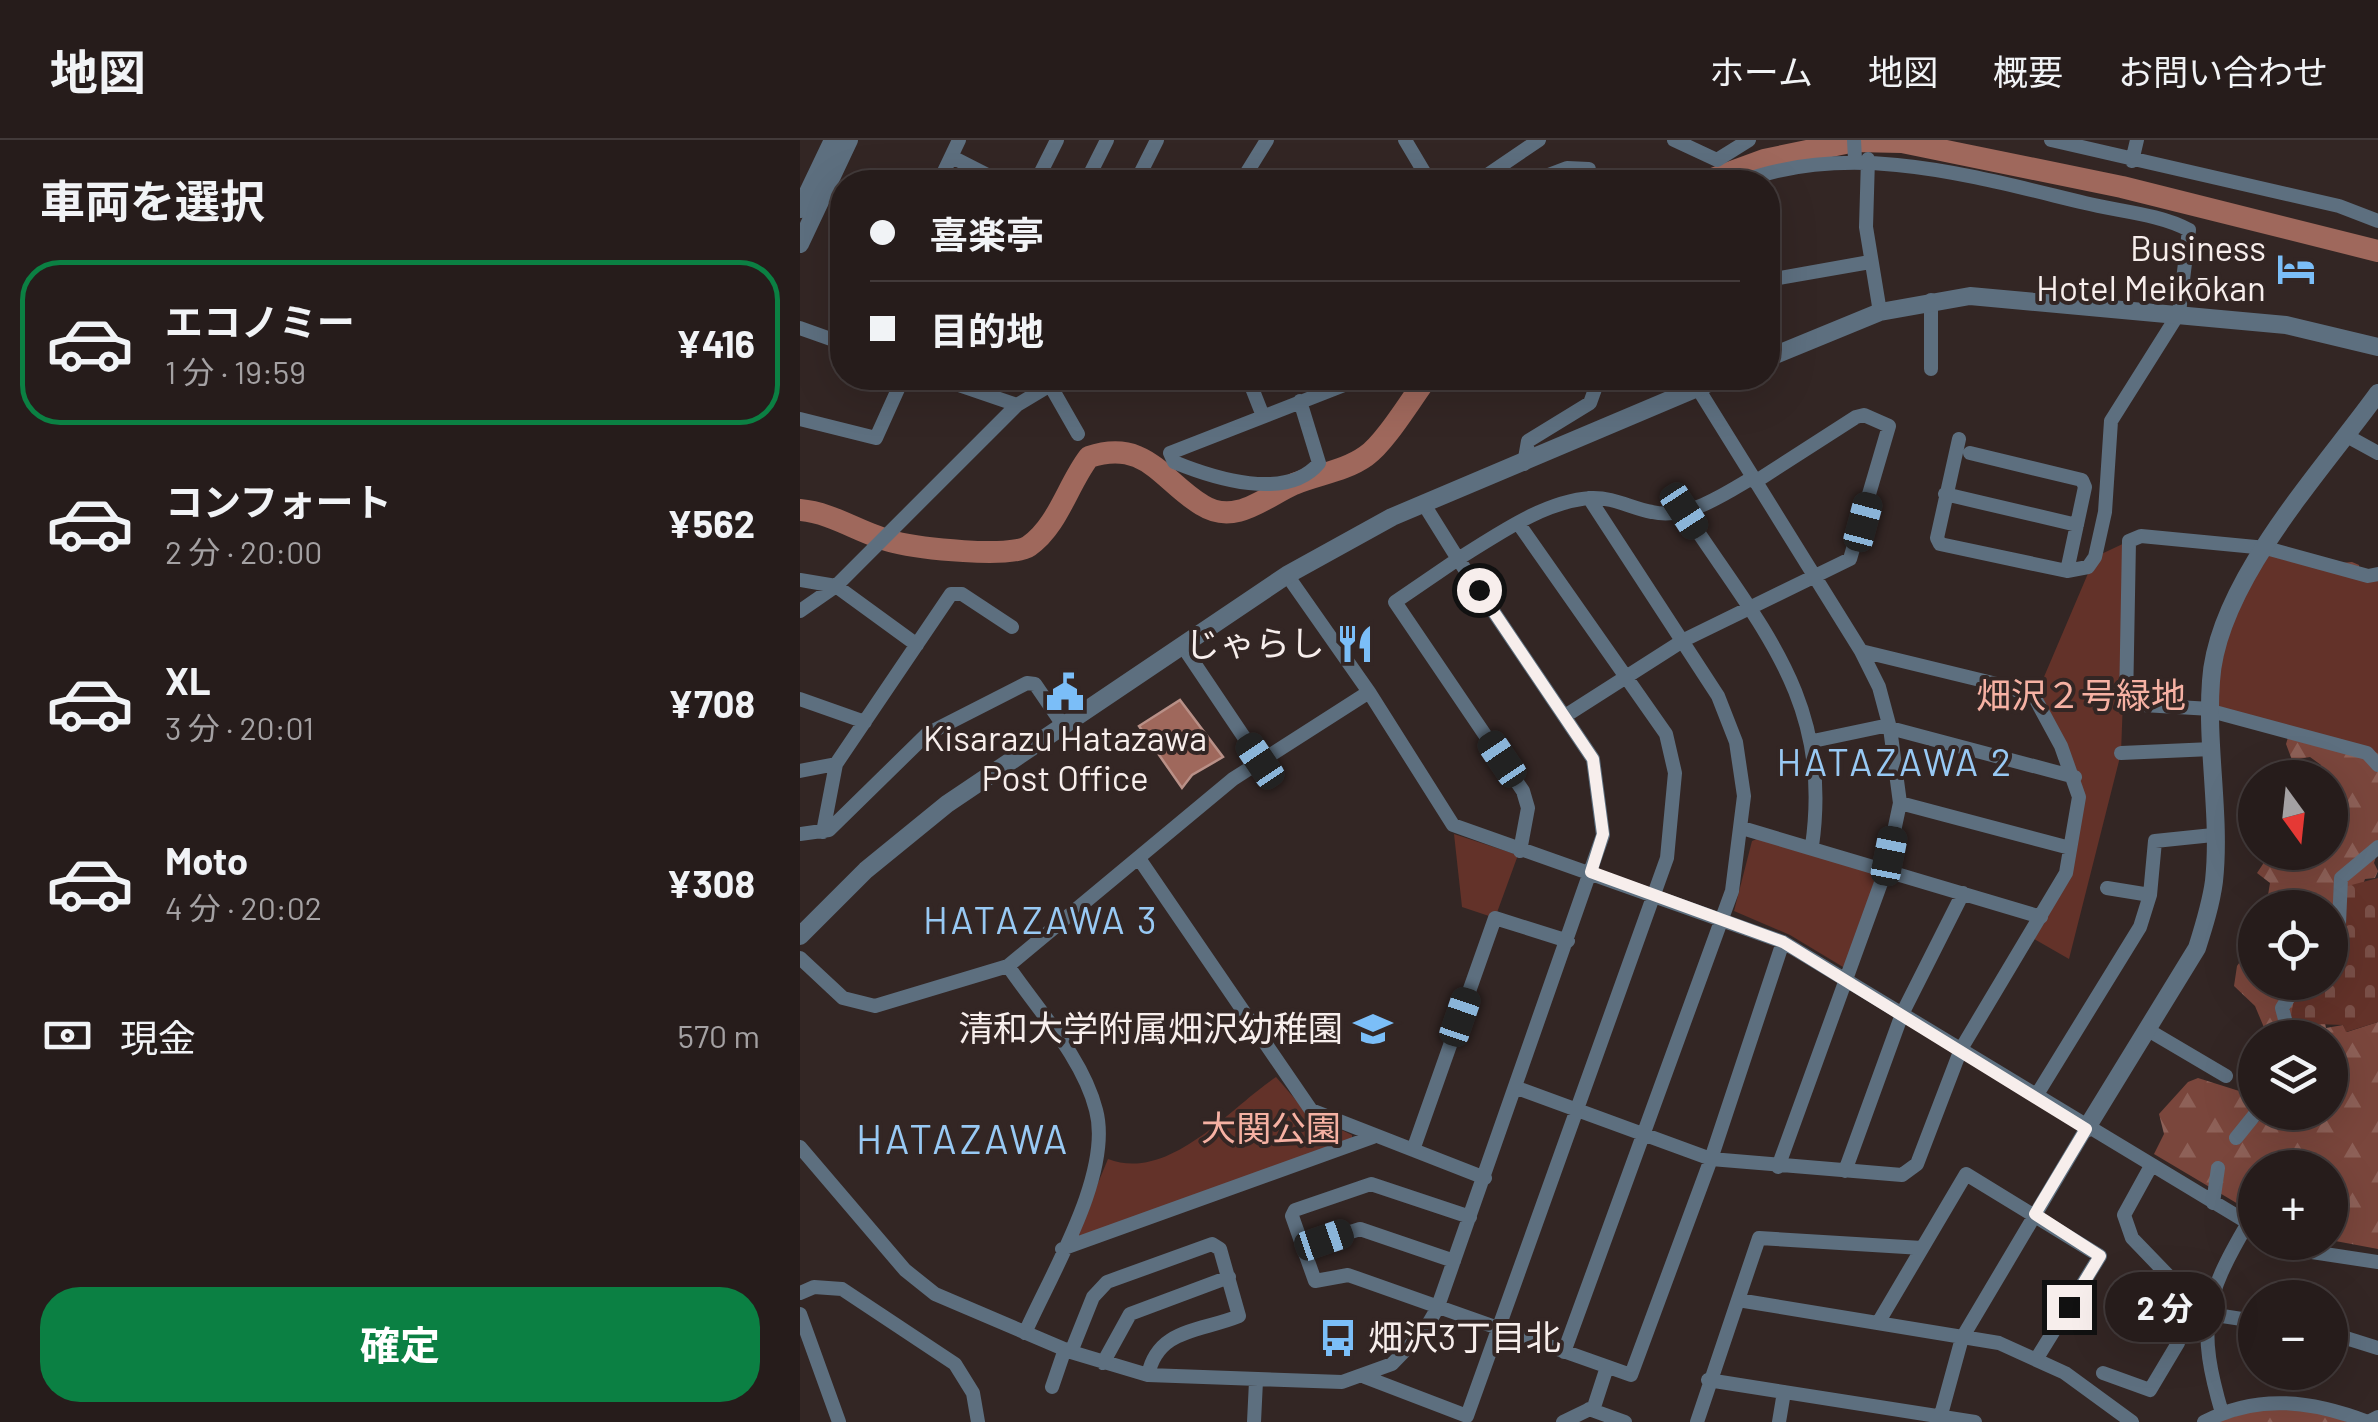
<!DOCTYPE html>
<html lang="ja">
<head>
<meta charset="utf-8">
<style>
  :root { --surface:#261c1b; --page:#2e2524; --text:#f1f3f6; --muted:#a4a1a3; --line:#423a3a; --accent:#0b8043 }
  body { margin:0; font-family:Barlow,"Noto Sans JP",sans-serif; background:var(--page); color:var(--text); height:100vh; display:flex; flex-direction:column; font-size:38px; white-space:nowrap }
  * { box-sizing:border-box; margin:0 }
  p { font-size:32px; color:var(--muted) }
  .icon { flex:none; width:55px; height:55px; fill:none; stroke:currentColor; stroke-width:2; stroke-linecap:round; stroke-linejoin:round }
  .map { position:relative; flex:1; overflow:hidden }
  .panel { display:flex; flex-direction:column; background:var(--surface); width:800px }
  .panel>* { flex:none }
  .banner { position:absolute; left:30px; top:30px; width:950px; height:220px; border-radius:40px; box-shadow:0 10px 40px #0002,0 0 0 2px var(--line); display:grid; align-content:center; height:220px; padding:0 40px; background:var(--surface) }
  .needle { width:65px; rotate:165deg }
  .buttons { position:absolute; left:1438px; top:620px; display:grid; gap:20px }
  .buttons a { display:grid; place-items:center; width:110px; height:110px; border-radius:50%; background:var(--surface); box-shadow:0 10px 40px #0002,0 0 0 2px var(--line); font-size:50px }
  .end { position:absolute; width:45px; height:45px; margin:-22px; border:12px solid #f7eeec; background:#111; box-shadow:0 0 0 5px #111 }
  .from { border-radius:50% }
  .bubble { position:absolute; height:70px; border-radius:35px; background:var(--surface); box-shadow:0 10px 40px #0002,0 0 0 2px var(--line); font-size:32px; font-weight:700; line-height:70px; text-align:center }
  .car { position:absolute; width:30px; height:60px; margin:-30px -15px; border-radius:12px; box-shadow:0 0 8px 2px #0007; background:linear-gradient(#222 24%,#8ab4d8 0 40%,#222 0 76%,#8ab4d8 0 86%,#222 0) }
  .banner b { display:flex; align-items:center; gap:35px; height:95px; font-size:38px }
  .banner b+b { border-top:2px solid var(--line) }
  .banner i { width:25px; height:25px; background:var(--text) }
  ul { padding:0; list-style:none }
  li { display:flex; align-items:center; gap:30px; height:165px; margin:0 20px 15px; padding:0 20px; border:5px solid transparent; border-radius:40px }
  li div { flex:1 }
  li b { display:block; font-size:38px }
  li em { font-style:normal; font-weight:700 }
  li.current { border-color:var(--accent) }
  li>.icon { width:90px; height:90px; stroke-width:1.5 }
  h2 { padding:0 40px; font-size:45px; line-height:120px }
  .pay { display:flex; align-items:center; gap:25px; height:110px; padding:0 40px; font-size:38px }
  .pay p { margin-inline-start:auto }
  .primary-button { display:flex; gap:20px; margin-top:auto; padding:20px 40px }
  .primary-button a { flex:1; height:115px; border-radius:40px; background:var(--accent); color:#fff; font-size:40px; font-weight:700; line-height:115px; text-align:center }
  header { display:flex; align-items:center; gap:60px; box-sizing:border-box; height:140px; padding:0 50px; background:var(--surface); border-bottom:2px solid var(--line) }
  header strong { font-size:48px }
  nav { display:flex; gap:55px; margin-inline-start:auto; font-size:35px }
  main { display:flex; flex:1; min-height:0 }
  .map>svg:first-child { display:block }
  .forest { fill:url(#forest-firs) }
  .cemetery { fill:url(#cemetery-stones) }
  .green { fill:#633229 }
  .water { fill:#9f685c; stroke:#b99087; stroke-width:2.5 }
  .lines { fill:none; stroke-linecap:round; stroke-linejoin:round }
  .river { stroke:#9f685c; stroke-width:22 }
  .minor { stroke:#5d6f7f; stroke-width:14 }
  .tertiary { stroke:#5d6f7f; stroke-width:18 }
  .route { stroke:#f7eeec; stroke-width:12 }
  .labels { text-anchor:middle; stroke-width:8; stroke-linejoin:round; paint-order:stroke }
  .poi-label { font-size:35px; fill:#f7eeec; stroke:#332624; text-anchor:end }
  .park-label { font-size:35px; fill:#f6b1a3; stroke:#332624 }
  .neighbourhood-label { font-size:38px; letter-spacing:2.5px; fill:#98c9f4; stroke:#332624 }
  .quarter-label { font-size:40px; letter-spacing:2.5px; fill:#98c9f4; stroke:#332624 }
</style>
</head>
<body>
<header>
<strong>地図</strong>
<nav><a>ホーム</a><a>地図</a><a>概要</a><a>お問い合わせ</a></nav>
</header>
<main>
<section class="panel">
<h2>車両を選択</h2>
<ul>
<li class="current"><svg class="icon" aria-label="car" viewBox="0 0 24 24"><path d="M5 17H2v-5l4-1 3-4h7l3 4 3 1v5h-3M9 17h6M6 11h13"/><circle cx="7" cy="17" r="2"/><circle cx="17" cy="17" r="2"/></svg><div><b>エコノミー</b><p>1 分 · 19:59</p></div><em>¥416</em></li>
<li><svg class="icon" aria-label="car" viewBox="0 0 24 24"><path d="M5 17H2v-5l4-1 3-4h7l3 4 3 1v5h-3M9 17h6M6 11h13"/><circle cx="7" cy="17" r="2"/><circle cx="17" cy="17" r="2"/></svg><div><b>コンフォート</b><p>2 分 · 20:00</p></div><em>¥562</em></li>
<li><svg class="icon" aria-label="car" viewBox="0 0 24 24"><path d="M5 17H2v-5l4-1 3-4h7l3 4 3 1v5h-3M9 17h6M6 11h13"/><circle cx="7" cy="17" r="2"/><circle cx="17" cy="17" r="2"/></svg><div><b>XL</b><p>3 分 · 20:01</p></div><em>¥708</em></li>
<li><svg class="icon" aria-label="car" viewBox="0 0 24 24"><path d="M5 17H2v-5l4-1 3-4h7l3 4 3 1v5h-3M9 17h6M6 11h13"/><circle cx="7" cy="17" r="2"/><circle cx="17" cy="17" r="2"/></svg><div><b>Moto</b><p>4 分 · 20:02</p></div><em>¥308</em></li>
</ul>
<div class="pay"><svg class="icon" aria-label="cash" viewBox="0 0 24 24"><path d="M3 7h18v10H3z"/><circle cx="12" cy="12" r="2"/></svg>現金<p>570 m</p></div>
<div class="primary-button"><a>確定</a></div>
</section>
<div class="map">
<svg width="1578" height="1282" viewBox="0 0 1578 1282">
  <defs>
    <pattern id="forest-firs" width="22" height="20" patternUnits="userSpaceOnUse" patternTransform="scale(2.5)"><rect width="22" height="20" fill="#7a463c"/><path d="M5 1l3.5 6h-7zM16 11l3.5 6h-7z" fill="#8e6158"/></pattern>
    <pattern id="cemetery-stones" width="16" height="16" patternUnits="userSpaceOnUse" patternTransform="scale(2.5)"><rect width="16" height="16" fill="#633229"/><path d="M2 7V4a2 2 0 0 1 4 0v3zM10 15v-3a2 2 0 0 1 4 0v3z" fill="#7a5048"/></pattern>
  </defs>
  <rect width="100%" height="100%" fill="#332624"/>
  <!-- forest -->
  <path class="forest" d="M1552,422L1559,425L1578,597V711L1574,723L1578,731L1575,738L1565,739L1530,829V768L1466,767L1470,743L1457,733L1463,724L1461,713L1530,712V638L1520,637L1521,625L1510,617L1492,620L1486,604L1541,423Z
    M1455,800V842L1517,843L1526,888L1543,885L1547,892L1578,882V1109L1530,1100V1028H1455V1074L1354,1014L1364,994L1359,974L1388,942L1398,938L1455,956L1449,989L1469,973L1530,972V898L1468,897L1455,866L1434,846L1437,826Z
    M1511,1269L1548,1282H1417L1454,1270Z"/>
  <!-- cemetery -->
  <path class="cemetery" d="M1578,738V882L1546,892L1543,885L1490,883L1494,857L1516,843L1530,842L1540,748Z"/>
  <!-- green -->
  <path class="green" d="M1329,401L1321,613L1269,819L1229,796L1266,733L1275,637L1235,558L1295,417Z
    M1466,408L1578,432V613L1411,571L1428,472Z
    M654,694L718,715L695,778L662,767Z
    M959,698L1077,731L1081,743L1048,830L990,795L934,771L952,701Z
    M476,937L508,974L552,995V1000L275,1098L308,1019C369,1043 431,967 476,937Z"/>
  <!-- water -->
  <path class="water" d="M380,560L423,617L392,635L382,648L339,586Z"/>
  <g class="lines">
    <!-- river -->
    <path class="river" d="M904,42L964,20L1055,1L1102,2L1322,47L1578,111
      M0,370C34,373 61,394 94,402C118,408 211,419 229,406C258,386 268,344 289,317C346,298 362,341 402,365C435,386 465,357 494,344C518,334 545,331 566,316C585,303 612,258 627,238"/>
    <!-- minor -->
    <path class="minor" d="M605,0L630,42
      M874,0L917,20L949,0
      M1054,0L1055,19
      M1251,0L1539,66L1578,81
      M152,17L201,42
      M1068,19L1066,87L1080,172
      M1332,21L1337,0
      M139,42L159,0
      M236,42L257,0
      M286,42L307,0
      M336,42L357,0
      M441,42L467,0
      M677,42L739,0
      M730,42L767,28L789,29
      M940,42C1053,0 1172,36 1285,63C1317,71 1360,74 1389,90L1379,173L1311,281L1305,372L1295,417L1288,427L1267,431L1140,404L1137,398L1159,299
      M968,140L1070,122
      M0,188L42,203
      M1131,229V160
      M138,238L217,265
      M246,238L278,294
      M448,238L463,276
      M897,247L1061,511L1079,547L1090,588L1100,663L1086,729L978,1027
      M500,261L519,323C487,362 413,338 374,322L370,313L562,238
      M0,279L76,298L103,238
      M1547,296L1578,313
      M1170,313L1282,340L1285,347L1267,431
      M724,324L728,301L790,263L799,238
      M1145,354L1277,385
      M625,366L658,419L595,462L723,651L728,668L720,711
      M884,371C959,486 1033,559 1012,706
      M487,435L569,552L653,685L983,802L1455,1087
      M0,440L36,446L117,505
      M0,471L36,446L217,265L262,238
      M382,505L460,621
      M0,559L65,582
      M1411,569L1326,564L1329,401L1341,396L1466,408L1568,436L1578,434
      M1411,571L1567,613L1578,625
      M765,576L884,500L1050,419L1089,286L1064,275L1056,277L955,342
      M1090,588L1275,637
      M1013,601L1089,585
      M1321,613L1412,609
      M0,631L36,624
      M1100,663L1270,708
      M942,688L1241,777
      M23,692L36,624L151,454H162L212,487
      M0,694L29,690L127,594L227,543L235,544L263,585
      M340,720L511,970L685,1038
      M1307,748L1350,755
      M0,818L43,858L75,866L208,826L433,639L569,552
      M1530,825L1538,807L1541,738L1578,707
      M208,826C238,870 283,918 296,970C313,1033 251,1134 225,1193
      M1348,890L1426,936
      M1490,898L1482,868L1489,857L1510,842
      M717,948L911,1019L1102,1035L1117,1024L1161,909L1266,733L1279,657L1261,606L1235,558L1209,547L1061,511
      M1236,956L1340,787L1350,755L1355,701L1413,695
      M1436,998L1457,972
      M0,1007L105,1130L135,1154L271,1212L348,1235L542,1242L592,1224L624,1191L637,1169L803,695L793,619L658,419C697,395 744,361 791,358C813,357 831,368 852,372C887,380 923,355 952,338
      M613,1010L695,778L768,801
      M1045,1031L1102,874L1163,753
      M1413,1063L1418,1028
      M670,1077L571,1044L495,1070L492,1076L515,1141L548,1135L831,1235L911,1019L983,802
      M1481,1102L1492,1109L1578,1122
      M503,1107L560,1089L654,1121
      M262,1109L573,997
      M0,1153L14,1147L42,1149L155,1224L173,1253L178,1282
      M938,1160L959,1098L1122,1108
      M0,1174L39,1282
      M1409,1174L1455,1181
      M1078,1183L1166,1034L1300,1116L1237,1218
      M1530,1193L1578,1208
      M271,1212L293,1157L307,1142L412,1104L420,1109L439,1176C400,1192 358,1188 348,1235
      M764,1212L932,751L944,656L936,602L918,556L789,358
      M303,1223L330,1174L429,1137
      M1303,1233L1350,1250L1378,1203L1385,1153L1332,1098L1324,1075L1351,1026
      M565,1237L667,1276L867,718L875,633L866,594L718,383
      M908,1240L1175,1282
      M252,1247L265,1209
      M789,1269L825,1282
      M1422,1273C1397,1188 1403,1159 1448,1083
      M454,1282L456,1241
      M763,1282L794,1267L807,1227
      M897,1282L938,1160L1199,1203L1265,1233L1332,1282
      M979,1282L984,1252
      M1139,1282L1162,1198L1286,989
      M1404,1282C1458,1253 1513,1261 1568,1282L1578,1277"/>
    <!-- tertiary -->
    <path class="tertiary" d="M0,69L33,0
      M0,104L49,0
      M968,218L1080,172L1170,156L1486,185L1578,207
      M0,796L66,730L147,664L487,435L592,377L921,238
      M1286,989L1397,808C1404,786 1411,764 1414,741C1421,676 1406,607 1411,541C1417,443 1521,332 1578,253"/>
  </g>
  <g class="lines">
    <!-- route -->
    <path class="route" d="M679,450L793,619L803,694L791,732L983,802L1286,989L1235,1074L1300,1116L1269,1167"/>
  </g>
  <!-- icons -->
  <defs>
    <g id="hotel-bare" transform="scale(3)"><path d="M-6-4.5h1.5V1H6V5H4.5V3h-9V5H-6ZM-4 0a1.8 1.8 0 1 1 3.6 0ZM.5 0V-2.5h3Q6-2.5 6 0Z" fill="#7bbef8" stroke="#332624" stroke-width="2.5" paint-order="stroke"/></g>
    <g id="restaurant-bare" transform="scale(3)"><path d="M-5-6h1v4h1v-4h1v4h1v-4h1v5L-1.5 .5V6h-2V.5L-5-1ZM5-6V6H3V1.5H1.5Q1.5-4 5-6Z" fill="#7bbef8" stroke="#332624" stroke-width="2.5" paint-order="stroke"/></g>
    <g id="civic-bare" transform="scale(3)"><path d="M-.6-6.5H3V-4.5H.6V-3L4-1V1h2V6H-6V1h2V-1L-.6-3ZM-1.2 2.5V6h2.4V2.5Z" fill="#7bbef8" stroke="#332624" stroke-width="2.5" paint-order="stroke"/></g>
    <g id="school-bare" transform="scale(3)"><path d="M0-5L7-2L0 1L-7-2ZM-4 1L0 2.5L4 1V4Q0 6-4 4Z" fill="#7bbef8" stroke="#332624" stroke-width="2.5" paint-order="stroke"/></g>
    <g id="bus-bare" transform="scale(3)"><path d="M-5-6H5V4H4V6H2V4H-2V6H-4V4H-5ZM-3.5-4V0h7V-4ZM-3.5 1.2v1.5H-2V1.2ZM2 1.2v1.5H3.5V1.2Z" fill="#7bbef8" stroke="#332624" stroke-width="2.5" paint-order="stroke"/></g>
  </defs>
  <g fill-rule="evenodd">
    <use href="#hotel-bare" x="1496" y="129"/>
    <use href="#restaurant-bare" x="555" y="504"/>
    <use href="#civic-bare" x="265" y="552"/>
    <use href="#school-bare" x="573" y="889"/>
    <use href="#bus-bare" x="538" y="1198"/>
  </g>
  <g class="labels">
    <!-- poi labels -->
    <g class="poi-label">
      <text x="1466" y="121">Business<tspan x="1466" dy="40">Hotel Meikōkan</tspan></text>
      <text x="525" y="516">じゃらし</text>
      <text x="265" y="611" text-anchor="middle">Kisarazu Hatazawa<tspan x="265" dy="40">Post Office</tspan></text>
      <text x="543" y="901">清和大学附属畑沢幼稚園</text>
      <text x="568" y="1210" text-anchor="start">畑沢3丁目北</text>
    </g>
    <!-- park labels -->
    <g class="park-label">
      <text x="1281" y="568">畑沢２号緑地</text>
      <text x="471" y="1001">大関公園</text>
    </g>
    <!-- neighbourhood labels -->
    <g class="neighbourhood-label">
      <text x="1095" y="636">HATAZAWA 2</text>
      <text x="241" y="794">HATAZAWA 3</text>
    </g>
    <!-- quarter labels -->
    <g class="quarter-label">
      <text x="163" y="1014">HATAZAWA</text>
    </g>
  </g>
</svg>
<div class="buttons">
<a><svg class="needle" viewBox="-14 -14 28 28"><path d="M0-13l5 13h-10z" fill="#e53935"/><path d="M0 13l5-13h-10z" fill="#a4a1a3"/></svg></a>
<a><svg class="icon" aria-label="locate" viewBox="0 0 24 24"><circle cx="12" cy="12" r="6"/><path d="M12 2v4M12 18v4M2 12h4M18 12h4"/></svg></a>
<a><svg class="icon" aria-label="layers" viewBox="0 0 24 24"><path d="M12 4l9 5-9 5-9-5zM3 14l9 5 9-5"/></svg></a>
<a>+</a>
<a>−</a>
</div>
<i class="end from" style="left:679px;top:450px"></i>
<i class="end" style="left:1269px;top:1167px"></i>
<div class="bubble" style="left:1305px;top:1132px;width:120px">2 分</div>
<i class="car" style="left:884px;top:371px;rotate:147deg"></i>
<i class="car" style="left:1063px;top:382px;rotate:15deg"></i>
<i class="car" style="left:702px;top:619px;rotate:326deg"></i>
<i class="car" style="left:460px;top:621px;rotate:326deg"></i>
<i class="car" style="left:1089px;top:716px;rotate:11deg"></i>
<i class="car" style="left:660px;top:877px;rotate:19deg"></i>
<i class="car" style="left:524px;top:1100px;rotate:71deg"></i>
<div class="banner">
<b><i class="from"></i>喜楽亭</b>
<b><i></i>目的地</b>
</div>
</div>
</main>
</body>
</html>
